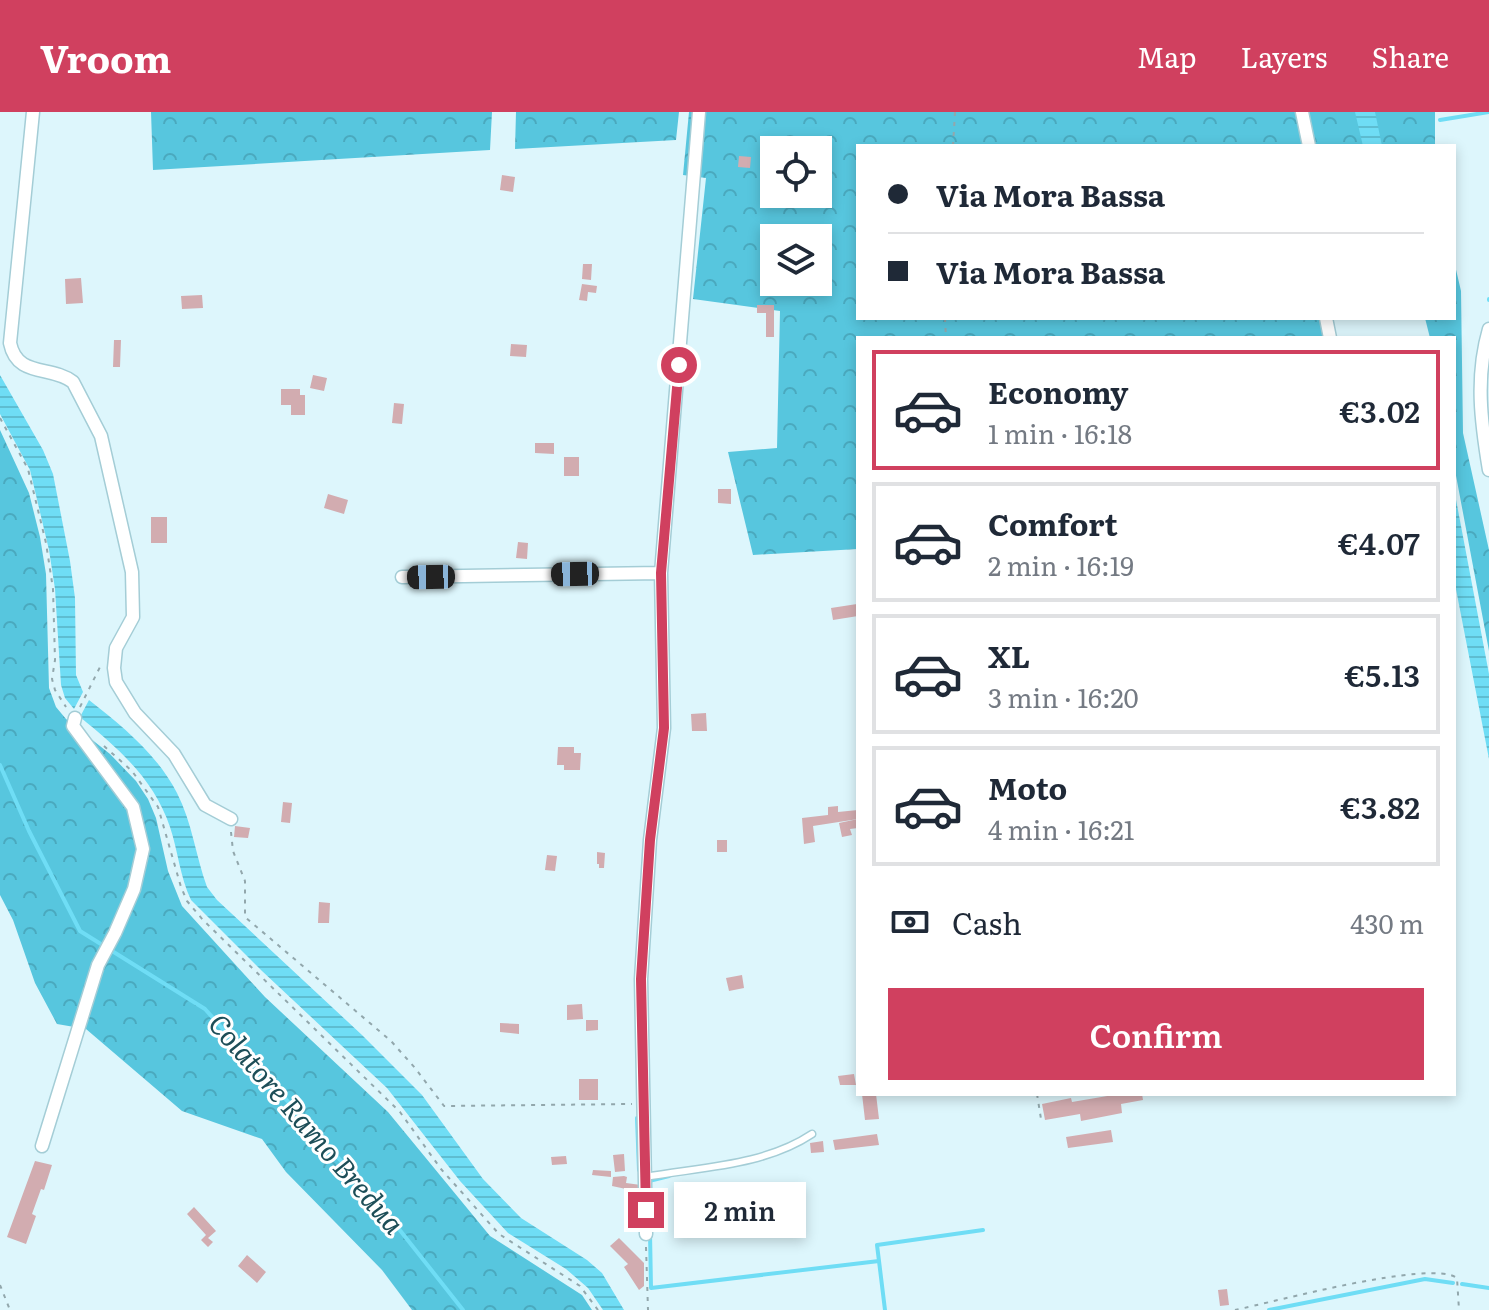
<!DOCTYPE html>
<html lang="en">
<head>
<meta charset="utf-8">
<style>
  :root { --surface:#fff; --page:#f2f2f3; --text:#1f2937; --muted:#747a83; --line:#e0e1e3; --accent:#d0405f }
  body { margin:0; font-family:Literata,serif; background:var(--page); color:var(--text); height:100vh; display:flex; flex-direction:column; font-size:30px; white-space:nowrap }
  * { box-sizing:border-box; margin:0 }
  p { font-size:26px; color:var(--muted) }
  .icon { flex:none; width:44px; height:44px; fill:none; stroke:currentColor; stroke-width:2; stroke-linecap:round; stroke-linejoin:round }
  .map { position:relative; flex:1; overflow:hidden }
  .drawer { position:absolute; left:856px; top:224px; width:600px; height:760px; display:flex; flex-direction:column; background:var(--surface); border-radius:0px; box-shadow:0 4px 12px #0003 }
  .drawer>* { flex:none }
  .top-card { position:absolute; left:856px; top:32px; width:600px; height:176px; border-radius:0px; box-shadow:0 4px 12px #0003; display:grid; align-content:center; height:176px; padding:0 32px; background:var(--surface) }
  .buttons { position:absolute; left:760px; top:24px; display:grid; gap:16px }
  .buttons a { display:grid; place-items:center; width:72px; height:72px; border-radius:0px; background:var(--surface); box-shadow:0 4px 12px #0003; font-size:40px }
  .end { position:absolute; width:36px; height:36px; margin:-18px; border:10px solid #d0405f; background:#fff; box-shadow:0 0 0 4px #fff }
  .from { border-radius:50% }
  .bubble { position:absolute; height:56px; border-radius:0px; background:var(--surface); box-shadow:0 4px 12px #0003; font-size:26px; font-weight:600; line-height:56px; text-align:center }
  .car { position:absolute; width:24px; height:48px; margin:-24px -12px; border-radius:10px; box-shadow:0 0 6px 2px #0007; background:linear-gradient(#222 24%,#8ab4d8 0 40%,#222 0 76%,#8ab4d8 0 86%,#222 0) }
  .top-card b { display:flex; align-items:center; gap:28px; height:76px; font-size:30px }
  .top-card b+b { border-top:2px solid var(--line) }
  .top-card i { width:20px; height:20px; background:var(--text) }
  ul { padding:14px 0 0; list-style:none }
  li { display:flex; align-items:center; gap:24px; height:120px; margin:0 16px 12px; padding:0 16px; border:4px solid var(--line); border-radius:0px }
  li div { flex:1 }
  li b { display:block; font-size:30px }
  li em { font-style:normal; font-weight:600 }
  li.current { border-color:var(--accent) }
  li>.icon { width:72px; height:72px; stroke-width:1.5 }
  .pay { display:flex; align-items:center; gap:20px; height:88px; padding:0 32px; font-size:30px }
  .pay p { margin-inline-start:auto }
  .cta { display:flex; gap:16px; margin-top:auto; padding:16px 32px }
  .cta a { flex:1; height:92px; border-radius:0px; background:var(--accent); color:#fff; font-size:32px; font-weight:600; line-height:92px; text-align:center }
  header { display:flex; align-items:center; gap:48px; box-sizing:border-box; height:112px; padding:0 40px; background:var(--accent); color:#fff }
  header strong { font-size:38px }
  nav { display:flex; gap:44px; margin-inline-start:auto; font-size:28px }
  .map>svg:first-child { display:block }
  .forest { fill:url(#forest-crowns); fill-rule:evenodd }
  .water { fill:url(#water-rules) }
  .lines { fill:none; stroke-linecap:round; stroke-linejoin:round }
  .stream { stroke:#6fddf5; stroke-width:4 }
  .building { fill:#d2acb0 }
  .lane-casing { stroke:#a4cdd6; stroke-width:9 }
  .street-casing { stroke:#a4cdd6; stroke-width:15 }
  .path { stroke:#92a7ac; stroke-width:2; stroke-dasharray:4 6; stroke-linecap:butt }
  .lane { stroke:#fff; stroke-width:6 }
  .street { stroke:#fff; stroke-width:12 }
  .route { stroke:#d0405f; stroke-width:10 }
  .labels { text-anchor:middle; stroke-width:6; stroke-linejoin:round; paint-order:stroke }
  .water-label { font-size:28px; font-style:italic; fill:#1d4e58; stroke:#fff }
</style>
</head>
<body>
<header>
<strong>Vroom</strong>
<nav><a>Map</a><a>Layers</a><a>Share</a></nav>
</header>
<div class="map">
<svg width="1489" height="1198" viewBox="0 0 1489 1198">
  <defs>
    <pattern id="forest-crowns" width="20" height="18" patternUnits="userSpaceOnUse" patternTransform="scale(2)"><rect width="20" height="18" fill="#57c6de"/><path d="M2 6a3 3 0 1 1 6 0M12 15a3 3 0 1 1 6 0" fill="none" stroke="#4aa9be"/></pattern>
    <pattern id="water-rules" width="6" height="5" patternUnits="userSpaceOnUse" patternTransform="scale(2)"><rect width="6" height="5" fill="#6fddf5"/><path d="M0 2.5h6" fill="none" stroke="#5ebdd1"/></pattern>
  </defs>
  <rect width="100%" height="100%" fill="#ddf6fc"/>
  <!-- forest -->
  <path class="forest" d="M151,0H492L490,38L153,58Z
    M516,0H679L676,28L515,37Z
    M689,0H1435V34H858V206H1327L1331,226H858V437L753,443L728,340L777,336L780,199L693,187L706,66L683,63ZM774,38H818V82H774ZM774,126H818V170H774Z
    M1454,149L1461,179L1463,321L1489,438V539L1454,353V226H1430L1425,206H1454Z
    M0,318L29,381L40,425L46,462L49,576L56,595L66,607L110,642L136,669L148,687L156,706L168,759L182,794L265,885L388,1000L490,1124L582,1183L592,1198H412L382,1158L286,1060L262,1027L182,999L86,917L57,912L35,871L13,808L0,783Z"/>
  <!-- water -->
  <path class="water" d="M1355,0H1375L1382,34H1363Z
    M0,263L43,338L53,362L70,449L75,486L76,563L83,580L74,597L65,586L61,573L55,477L49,438L30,358L0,302Z
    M1454,377L1489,562V647L1454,467Z
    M89,588C122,614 157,642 177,681C192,710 196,745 207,775L217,788L362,923L422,983L483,1067L521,1106L587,1148L602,1161L624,1198H603L588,1176L566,1157L508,1121L460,1069L387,976L262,859L191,788C180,765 178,739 170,715C154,667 118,636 80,605Z"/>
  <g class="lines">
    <!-- stream -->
    <path class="stream" d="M1440,8L1489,0
      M1489,187V188
      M0,653L29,719L80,819L205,897L376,1088L463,1198
      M637,1006L639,1058
      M649,1072V1069L669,1064
      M650,1121L651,1176L879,1149L885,1198
      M879,1149L877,1133L983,1118
      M1462,1172L1489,1176
      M1269,1198L1425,1167L1453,1171"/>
  </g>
  <!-- building -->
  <path class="building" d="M739,44L751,45L750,56L738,55Z
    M502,63L515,65L513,80L500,78Z
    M818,63L826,64L825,79L818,78Z
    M583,152H592L591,168L582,167Z
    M81,166L83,191L66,192L65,167Z
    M582,172L597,174L596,181L588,180L587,189L579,188Z
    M202,183L203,196L182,197L181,184Z
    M757,193H774V225H766V201H757Z
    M114,228H121L120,255H113Z
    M511,232L527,233L526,245L510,244Z
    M313,263L327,266L324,279L310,276Z
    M281,277H300V283H305V303H291V293H281Z
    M394,291L404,292L402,312L392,311Z
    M535,331H554V342L535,341Z
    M564,345H579V364H564Z
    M718,377H731V392L718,391Z
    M328,382L348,388L344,402L324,396Z
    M151,405H167V431H151Z
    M518,430L528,431L527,447L516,446Z
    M857,492L858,504L833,508L831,496Z
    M706,601L707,619H692L691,602Z
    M558,635H574V641H581L580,658H564V653H557Z
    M283,690L292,691L290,711L281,710Z
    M838,694V700L858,698V707L813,714L815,730L804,732L802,706L828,703V695Z
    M858,707V716L850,717L852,723L842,725L839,711Z
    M235,714L250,716L248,726L234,725Z
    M717,728H727V740H717Z
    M597,740L605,741L604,756H599V752H597Z
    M547,743L557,744L555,759L545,758Z
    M319,790L330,791L329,811H318Z
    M742,863L744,876L729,879L726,866Z
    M582,892L583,907L567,908V893Z
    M586,908H598V918L586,919Z
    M500,911L519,912V922L500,920Z
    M854,962L856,973H840L838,964Z
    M579,967H598V988H579Z
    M862,982H876L879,1007L865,1008Z
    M1119,982H1142L1143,988L1121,992L1122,1001L1081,1009L1080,1002L1045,1008L1042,992L1071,986L1072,990Z
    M1111,1018L1113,1030L1068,1036L1066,1025Z
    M877,1022L879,1033L835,1038L833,1028Z
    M823,1029L824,1040L811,1041L810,1031Z
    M624,1042L625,1059L615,1060L613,1043Z
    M566,1044L567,1052L552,1053L551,1045Z
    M35,1049L52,1053L44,1078L41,1077L32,1102L36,1104L26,1132L7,1125Z
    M593,1058L611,1059V1065L592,1063Z
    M624,1064L627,1065L626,1071L641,1073L640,1116L629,1115L630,1085L625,1084L626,1077L612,1074L613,1065Z
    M194,1095L216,1119L208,1126L213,1130L208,1135L201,1128L206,1123L187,1102Z
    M619,1126L644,1151V1174L639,1178L624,1155L628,1152L610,1134Z
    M247,1143L266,1160L257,1171L238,1154Z
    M1227,1177L1229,1193L1220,1194L1218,1178Z"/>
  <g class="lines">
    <!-- lane casing -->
    <g class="lane-casing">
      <path id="lane" d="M645,1065C700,1055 764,1054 812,1022"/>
    </g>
    <!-- street casing -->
    <g class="street-casing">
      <path id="street" d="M33,0L10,231C17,266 51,253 73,270L101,324L132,460L133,505L116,536L114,556L116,570L135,601L174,642L205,693L231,707
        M1302,0L1309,34
        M1326,206L1330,226
        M1489,217C1475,265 1481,310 1489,358
        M402,465L661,461
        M42,1034L98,853L115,821L134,777L143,737L133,695L73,614L75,606
        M646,1122L641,867L650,728L664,616L661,461L699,0"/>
    </g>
    <!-- path -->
    <path class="path" d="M953,34L955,0
      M945,206L946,226
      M0,306L28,357L46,431L53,477L55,548L52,567L55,578L66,595
      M80,595L100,555
      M104,634L132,659L158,695L181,775L187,789L203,808L400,1000L441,1057L499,1122L580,1174L598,1198
      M231,720L233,739L245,769V805L391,929L415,956L444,994L632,992
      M1037,982L1041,1007
      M646,1135L648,1198
      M0,1173L10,1198
      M1235,1198C1274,1190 1431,1147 1457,1166L1459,1198"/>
    <!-- lane -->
    <use href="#lane" class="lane"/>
    <!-- street -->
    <use href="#street" class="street"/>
  </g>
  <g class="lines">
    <!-- route -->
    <path class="route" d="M646,1098L641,867L650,728L664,616L661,461L679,253"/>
  </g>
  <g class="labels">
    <!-- water labels -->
    <g class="water-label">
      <text transform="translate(306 1012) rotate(49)" y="10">Colatore Ramo Bredua</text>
    </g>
  </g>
</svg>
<div class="buttons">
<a><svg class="icon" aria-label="locate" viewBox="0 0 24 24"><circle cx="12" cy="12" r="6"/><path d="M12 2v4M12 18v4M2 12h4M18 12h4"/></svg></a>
<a><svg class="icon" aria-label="layers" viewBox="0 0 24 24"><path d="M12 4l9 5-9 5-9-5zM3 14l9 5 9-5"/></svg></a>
</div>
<i class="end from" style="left:679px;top:253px"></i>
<i class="end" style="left:646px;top:1098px"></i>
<div class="bubble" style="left:674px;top:1070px;width:132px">2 min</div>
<i class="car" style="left:575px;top:462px;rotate:269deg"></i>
<i class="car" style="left:431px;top:465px;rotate:269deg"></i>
<div class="top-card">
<b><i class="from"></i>Via Mora Bassa</b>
<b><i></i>Via Mora Bassa</b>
</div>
<section class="drawer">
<ul>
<li class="current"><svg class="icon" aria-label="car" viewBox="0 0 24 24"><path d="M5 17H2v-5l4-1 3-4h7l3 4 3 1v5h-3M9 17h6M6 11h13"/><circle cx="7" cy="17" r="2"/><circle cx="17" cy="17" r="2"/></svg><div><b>Economy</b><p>1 min · 16:18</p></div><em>€3.02</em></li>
<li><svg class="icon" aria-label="car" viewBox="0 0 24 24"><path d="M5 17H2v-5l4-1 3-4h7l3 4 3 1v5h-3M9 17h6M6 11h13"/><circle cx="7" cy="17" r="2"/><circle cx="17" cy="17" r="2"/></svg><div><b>Comfort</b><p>2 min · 16:19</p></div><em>€4.07</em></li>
<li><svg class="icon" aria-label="car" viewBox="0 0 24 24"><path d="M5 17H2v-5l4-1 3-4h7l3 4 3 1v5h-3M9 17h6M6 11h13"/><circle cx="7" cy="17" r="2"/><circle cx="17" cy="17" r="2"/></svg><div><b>XL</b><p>3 min · 16:20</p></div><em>€5.13</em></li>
<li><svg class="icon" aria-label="car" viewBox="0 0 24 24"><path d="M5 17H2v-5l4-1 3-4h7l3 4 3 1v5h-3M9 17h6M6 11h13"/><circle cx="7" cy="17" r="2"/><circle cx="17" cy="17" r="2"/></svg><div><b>Moto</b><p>4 min · 16:21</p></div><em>€3.82</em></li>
</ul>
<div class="pay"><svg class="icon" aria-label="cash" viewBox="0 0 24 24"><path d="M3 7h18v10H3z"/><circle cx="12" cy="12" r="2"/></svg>Cash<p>430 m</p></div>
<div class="cta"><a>Confirm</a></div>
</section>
</div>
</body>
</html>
